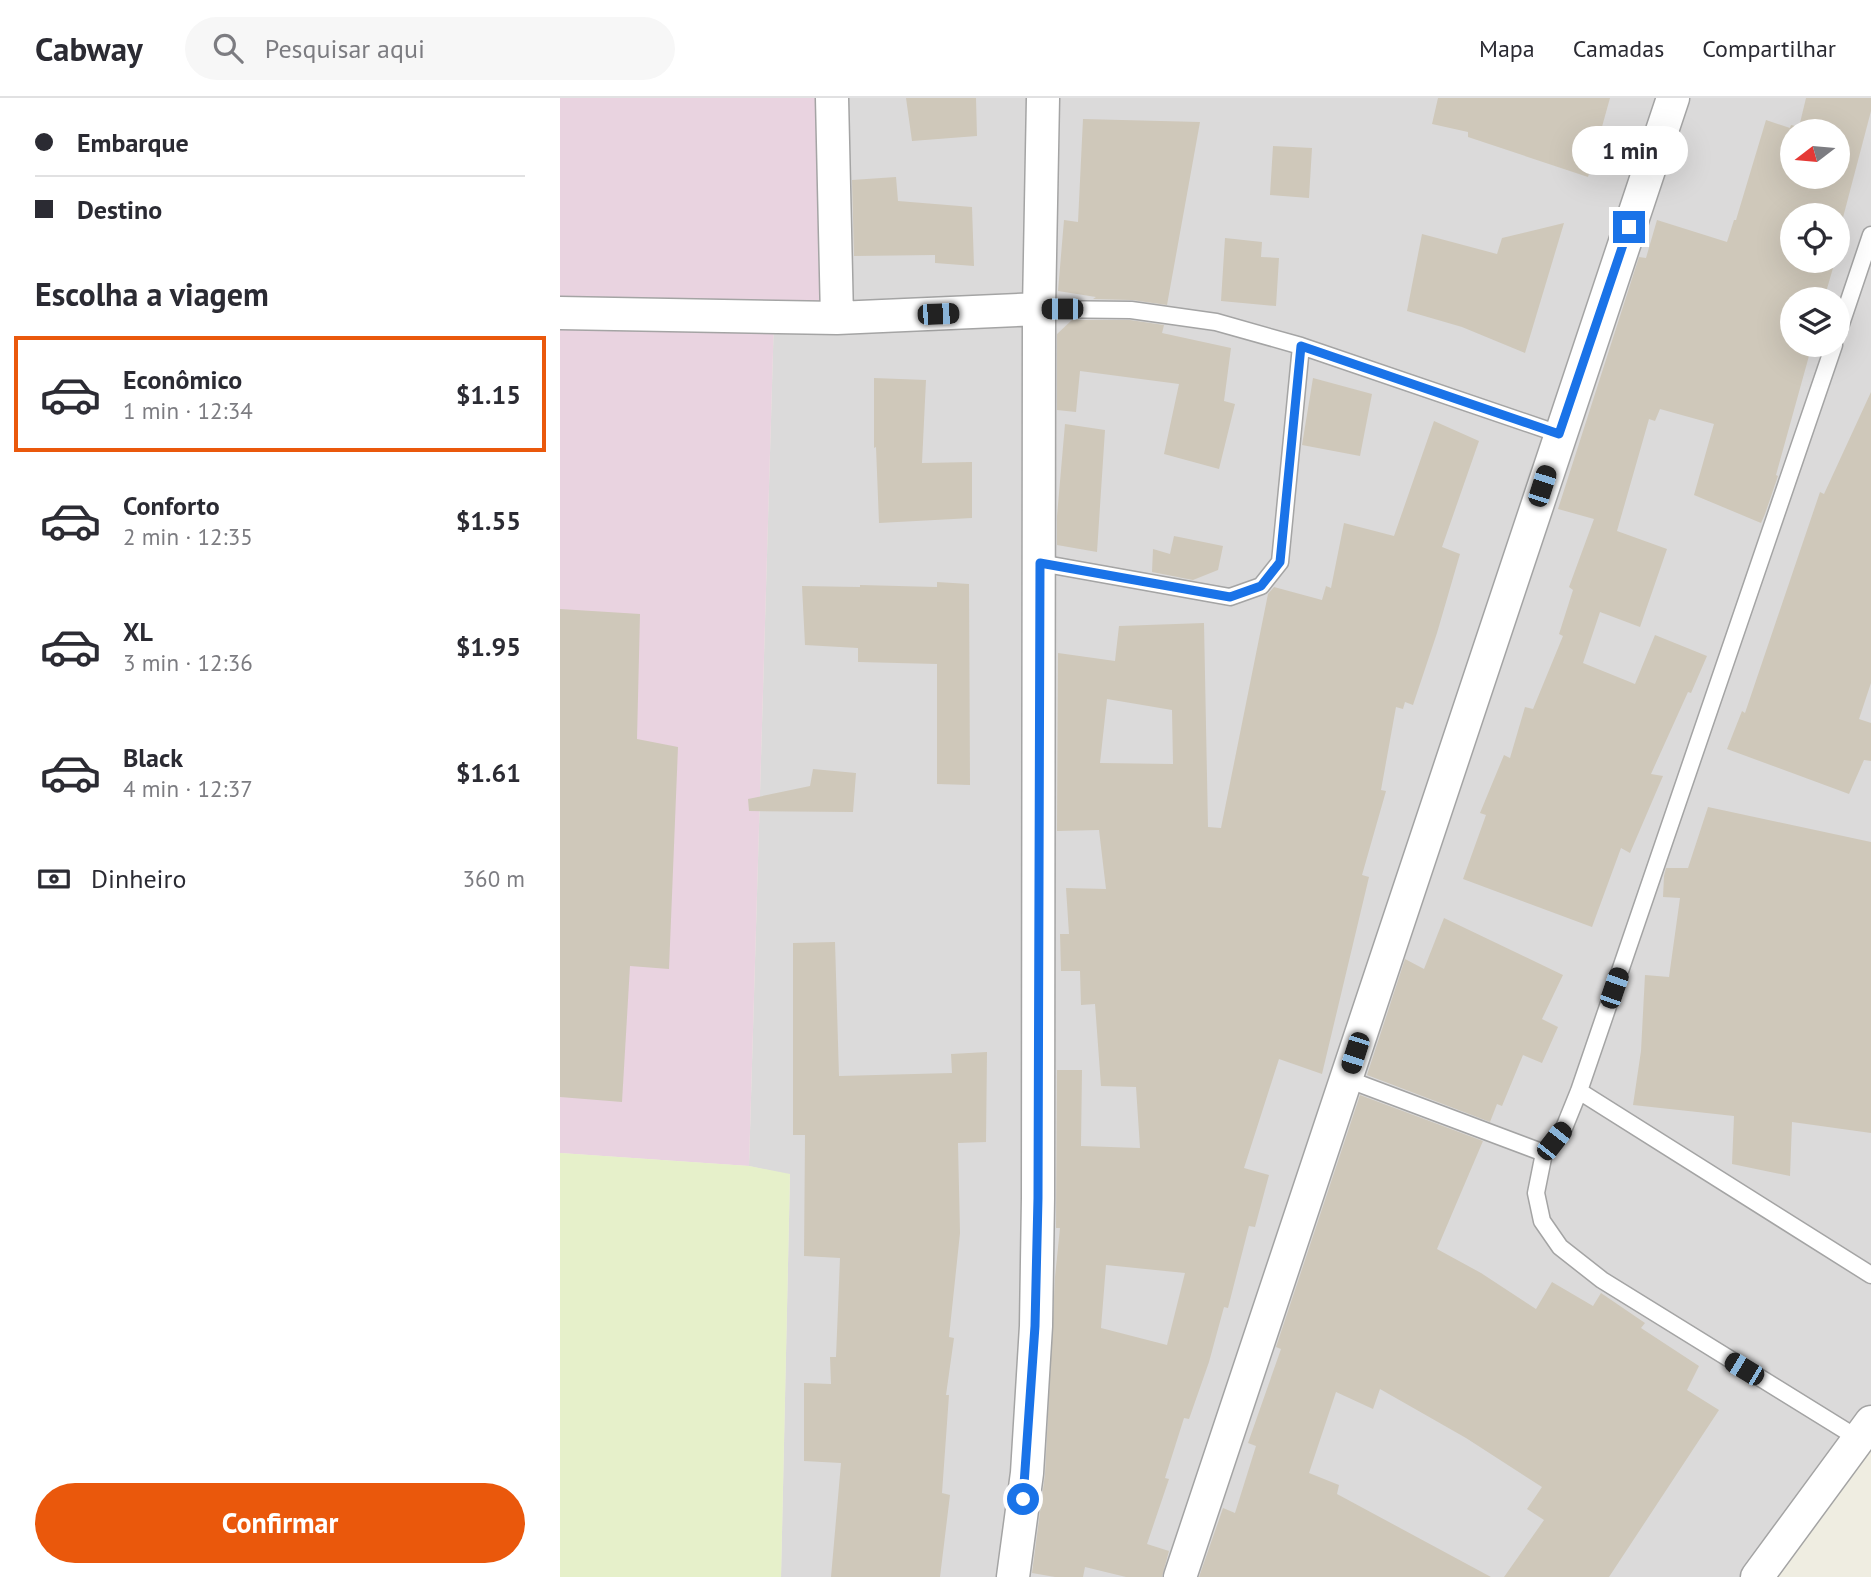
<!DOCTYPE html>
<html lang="pt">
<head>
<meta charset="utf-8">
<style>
  :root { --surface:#fff; --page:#f7f7f7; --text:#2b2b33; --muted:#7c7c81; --line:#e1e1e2; --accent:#ea580c }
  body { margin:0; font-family:"PT Sans",sans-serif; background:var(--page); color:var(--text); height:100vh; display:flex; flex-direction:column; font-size:26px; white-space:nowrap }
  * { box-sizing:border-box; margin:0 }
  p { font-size:23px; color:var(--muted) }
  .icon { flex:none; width:38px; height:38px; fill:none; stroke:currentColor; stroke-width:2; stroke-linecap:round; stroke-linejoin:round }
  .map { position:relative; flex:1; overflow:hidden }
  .sheet { display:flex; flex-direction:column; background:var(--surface); width:560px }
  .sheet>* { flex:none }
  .hud { display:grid; align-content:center; height:154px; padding:0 35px; background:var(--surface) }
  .needle { width:46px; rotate:254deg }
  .controls { position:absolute; left:1220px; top:21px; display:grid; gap:14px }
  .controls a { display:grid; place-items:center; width:70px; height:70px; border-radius:50%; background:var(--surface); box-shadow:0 7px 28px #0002; font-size:35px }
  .end { position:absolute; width:32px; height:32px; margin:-16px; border:9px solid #1a73e8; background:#fff; box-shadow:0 0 0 4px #fff }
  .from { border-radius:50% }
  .bubble { position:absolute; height:49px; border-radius:24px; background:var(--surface); box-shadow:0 7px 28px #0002; font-size:23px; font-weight:700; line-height:49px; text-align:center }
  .car { position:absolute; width:21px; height:42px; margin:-21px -10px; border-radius:9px; box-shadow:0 0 5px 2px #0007; background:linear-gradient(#222 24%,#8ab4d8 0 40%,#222 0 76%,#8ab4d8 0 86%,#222 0) }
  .hud b { display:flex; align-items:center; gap:24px; height:66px; font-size:26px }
  .hud b+b { border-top:2px solid var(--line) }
  .hud i { width:18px; height:18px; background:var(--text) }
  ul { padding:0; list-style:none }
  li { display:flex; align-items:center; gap:21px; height:116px; margin:0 14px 10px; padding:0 21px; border:4px solid transparent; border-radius:0px }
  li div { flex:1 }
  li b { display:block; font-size:26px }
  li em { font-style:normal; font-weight:700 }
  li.selected { border-color:var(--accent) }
  li>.icon { width:63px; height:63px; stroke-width:1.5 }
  h2 { padding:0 35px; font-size:32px; line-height:84px }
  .pay { display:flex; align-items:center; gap:18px; height:77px; padding:0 35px; font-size:26px }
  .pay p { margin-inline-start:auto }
  .action { display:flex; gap:14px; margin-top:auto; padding:14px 35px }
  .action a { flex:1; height:80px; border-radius:42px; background:var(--accent); color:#fff; font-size:28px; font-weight:700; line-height:80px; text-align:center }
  header { display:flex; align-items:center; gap:42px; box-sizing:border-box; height:98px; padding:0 35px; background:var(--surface); border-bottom:2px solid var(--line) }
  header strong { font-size:33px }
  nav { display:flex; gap:38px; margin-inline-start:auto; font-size:24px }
  .search { width:490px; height:63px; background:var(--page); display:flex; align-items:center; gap:18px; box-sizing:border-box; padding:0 24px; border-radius:38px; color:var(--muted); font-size:26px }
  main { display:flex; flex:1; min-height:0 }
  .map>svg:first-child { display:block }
  .residential { fill:#dbdada; fill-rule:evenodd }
  .industrial { fill:#e9d3e0 }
  .farmland { fill:#e6f0ca }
  .building { fill:#cfc8ba; fill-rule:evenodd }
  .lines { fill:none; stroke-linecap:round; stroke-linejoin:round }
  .lane-casing { stroke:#a4a4a4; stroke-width:19 }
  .street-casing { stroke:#a4a4a4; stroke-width:35 }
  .lane { stroke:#fff; stroke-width:16 }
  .street { stroke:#fff; stroke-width:32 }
  .route { stroke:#1a73e8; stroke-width:9 }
</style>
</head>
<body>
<header>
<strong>Cabway</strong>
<div class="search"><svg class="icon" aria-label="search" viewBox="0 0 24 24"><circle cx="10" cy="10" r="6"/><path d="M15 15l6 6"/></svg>Pesquisar aqui</div>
<nav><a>Mapa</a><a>Camadas</a><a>Compartilhar</a></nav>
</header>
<main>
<section class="sheet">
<div class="hud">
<b><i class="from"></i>Embarque</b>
<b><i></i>Destino</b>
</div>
<h2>Escolha a viagem</h2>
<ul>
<li class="selected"><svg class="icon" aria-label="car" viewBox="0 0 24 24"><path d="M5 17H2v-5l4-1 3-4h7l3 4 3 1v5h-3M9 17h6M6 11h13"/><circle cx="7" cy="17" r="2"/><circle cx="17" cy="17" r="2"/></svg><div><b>Econômico</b><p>1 min · 12:34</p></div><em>$1.15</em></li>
<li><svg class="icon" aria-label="car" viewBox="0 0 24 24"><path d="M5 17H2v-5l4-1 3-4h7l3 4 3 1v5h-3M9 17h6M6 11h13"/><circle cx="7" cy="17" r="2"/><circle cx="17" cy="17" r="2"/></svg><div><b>Conforto</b><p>2 min · 12:35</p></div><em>$1.55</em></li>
<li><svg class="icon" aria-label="car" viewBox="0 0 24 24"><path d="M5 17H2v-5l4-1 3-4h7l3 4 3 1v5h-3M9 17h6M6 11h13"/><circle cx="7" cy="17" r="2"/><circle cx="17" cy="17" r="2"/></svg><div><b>XL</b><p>3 min · 12:36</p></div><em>$1.95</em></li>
<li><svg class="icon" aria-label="car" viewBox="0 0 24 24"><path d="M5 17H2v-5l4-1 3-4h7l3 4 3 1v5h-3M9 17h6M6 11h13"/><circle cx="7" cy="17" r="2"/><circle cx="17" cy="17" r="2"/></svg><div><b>Black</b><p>4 min · 12:37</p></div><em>$1.61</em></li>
</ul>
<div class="pay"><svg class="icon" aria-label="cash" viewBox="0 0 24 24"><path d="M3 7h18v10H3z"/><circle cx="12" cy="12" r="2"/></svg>Dinheiro<p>360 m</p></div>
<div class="action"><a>Confirmar</a></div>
</section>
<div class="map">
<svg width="1311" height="1479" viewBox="0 0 1311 1479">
  <rect width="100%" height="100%" fill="#efede1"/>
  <!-- residential -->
  <path class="residential" d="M273,0H1311V1324L1186,1479H221L230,1077L189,1068L214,219ZM1232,33H1278V79H1232ZM1232,117H1278V163H1232ZM1232,201H1278V247H1232Z"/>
  <!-- industrial -->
  <path class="industrial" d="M0,0H273L277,220H214L189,1068L0,1055Z"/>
  <!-- farmland -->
  <path class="farmland" d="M0,1055L189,1068L230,1076L221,1479H0Z"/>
  <!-- building -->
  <path class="building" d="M346,0H416L417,38L352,43Z
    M878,0H1050L1028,79L908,39V34L872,26Z
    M1246,0H1311V13L1281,127L1284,128L1278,153V117H1232V163H1275L1264,201H1232V247H1252L1216,377L1218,378L1205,416L1201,425L1134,397L1154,326L1100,311L1095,323L1089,321L1057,433L1107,451L1080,529L1040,514L1023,565L1075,586L1095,537L1147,558L1131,595L1128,594L1091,676L1103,678L1070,755L1061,750L1032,829L903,781L926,717L920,715L944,657L950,660L965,609L973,611L1003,538L999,536L1013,492L1009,489L1034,421L998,411L1079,159L1086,160L1097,122L1167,144L1174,122H1176L1206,22L1230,30L1231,27L1239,29ZM1232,33H1278V79H1232Z
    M523,21L640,24L607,207L572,202L533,201L536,199L498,193L504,122L518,124Z
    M713,48L752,50L749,100L710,97Z
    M336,79L338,103L412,109L414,168L375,165V157L294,158L292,82Z
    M1004,125L965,255L902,229L847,213L862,136L937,156L942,140Z
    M665,140L702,144L701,159L719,160L716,208L661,203Z
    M512,222H570L604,227L602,235L671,250L664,303L675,306L659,371L604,356L619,286L520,273L516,314L497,312V236Z
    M314,280L366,282L362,365L412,364V420L319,425L316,349L314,350Z
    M753,280L812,296L800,358L742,347Z
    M1311,294V585L1299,621L1311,625V663L1304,662L1289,696L1167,651L1182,613L1185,615L1260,394L1264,396Z
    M874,323L919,343L882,449L900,456L877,535L853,607L845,604L843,611L836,609L821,692L826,693L802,777L809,779L762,976L719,961L684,1070L709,1077L695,1129L689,1128L668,1210L664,1209L649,1264L629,1321L624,1320L605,1380L609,1381L587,1446L609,1453L602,1479H566L525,1469L523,1479H495L472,1475L485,1376L495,1179L500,1130H496L497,972H522L521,1048L580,1050L576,989L541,988L535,906L521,907L520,873H501L500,836H509L506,790L546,791L539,732L497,733L498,555L555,563L559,528L644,525L648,729L661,730L708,496L714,489L762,502L766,488L771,490L784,425L834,438ZM547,601L612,612L613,666L540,665ZM546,1167L625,1175L607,1247L541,1230Z
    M505,326L545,332L537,454L497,447V418Z
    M614,438L663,448L658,472L633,482L592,474L593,451L610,456Z
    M377,484L409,486L410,687L377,686V566L298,564V550L245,547L242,488L300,489V487L377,489Z
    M0,511L80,516L77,641L118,649L109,871L70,868L62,1004L0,999Z
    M253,671L296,675L293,714L189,713L188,701L250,688Z
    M1148,709L1311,744V1035L1232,1024L1230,1078L1172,1066L1174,1018L1073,1007L1081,953L1085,877L1109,879L1120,800L1103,799L1104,778L1106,770H1128Z
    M884,820L1003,877L982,921L998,929L982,965L963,957L942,1008L937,1006L930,1024L807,977L845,861L864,871Z
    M275,844L279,978L392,975L391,956L427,954L426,1044L398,1045L400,1135L389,1239L394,1240L386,1297H389L382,1395L390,1397L380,1479H271L281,1365L244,1363V1285L271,1286L270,1259H276L280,1160L244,1158L245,1037H233V845Z
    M800,997L923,1043L877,1151L921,1175L976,1211L992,1184L1033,1208L1041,1195L1085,1225L1081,1230L1139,1268L1127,1292L1159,1312L1049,1479H944L984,1422L967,1411L982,1389L906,1340L820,1291L813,1311L776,1294L749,1375L779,1387L777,1396L931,1479H639L663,1410L675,1415L696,1348L688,1345L721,1251L716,1249Z"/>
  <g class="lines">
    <!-- lane casing -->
    <g class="lane-casing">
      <path id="lane" d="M479,211L571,212L656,224L741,248L999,336
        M1278,235L1311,137
        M1274,247L1019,993L1004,1030L984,1055L976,1095L982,1123L1000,1149L1042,1182L1299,1341
        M480,465L670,499L701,488L720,464L741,248
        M787,981L984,1055
        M1019,993L1311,1177"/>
    </g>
    <!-- street casing -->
    <g class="street-casing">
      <path id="street" d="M272,0L277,220
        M0,215L277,220L479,211
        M453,1479L467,1375L476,1228L478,1100L479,211L483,0
        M620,1479L1113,0
        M1197,1479L1311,1324"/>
    </g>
    <!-- lane -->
    <use href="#lane" class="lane"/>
    <!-- street -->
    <use href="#street" class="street"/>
  </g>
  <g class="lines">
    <!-- route -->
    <path class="route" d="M463,1401L475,1228L478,1100L480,465L670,499L701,488L720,464L741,248L999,336L1069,129"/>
  </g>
</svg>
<div class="controls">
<a><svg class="needle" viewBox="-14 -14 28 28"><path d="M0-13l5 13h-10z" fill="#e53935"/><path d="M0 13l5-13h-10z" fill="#7c7c81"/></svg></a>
<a><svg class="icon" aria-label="locate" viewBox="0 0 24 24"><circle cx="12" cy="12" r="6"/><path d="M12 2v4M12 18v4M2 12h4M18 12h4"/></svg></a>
<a><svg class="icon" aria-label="layers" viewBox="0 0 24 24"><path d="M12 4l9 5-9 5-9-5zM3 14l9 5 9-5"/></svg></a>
</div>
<i class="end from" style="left:463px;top:1401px"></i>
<i class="end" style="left:1069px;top:129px"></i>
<div class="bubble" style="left:1012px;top:28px;width:116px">1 min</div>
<i class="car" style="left:502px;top:211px;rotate:270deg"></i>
<i class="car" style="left:378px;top:216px;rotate:88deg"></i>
<i class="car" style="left:982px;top:388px;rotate:18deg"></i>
<i class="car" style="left:1054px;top:890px;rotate:19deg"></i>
<i class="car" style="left:795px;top:955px;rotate:198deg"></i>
<i class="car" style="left:994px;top:1043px;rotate:38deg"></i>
<i class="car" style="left:1184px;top:1271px;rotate:301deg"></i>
</div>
</main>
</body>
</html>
